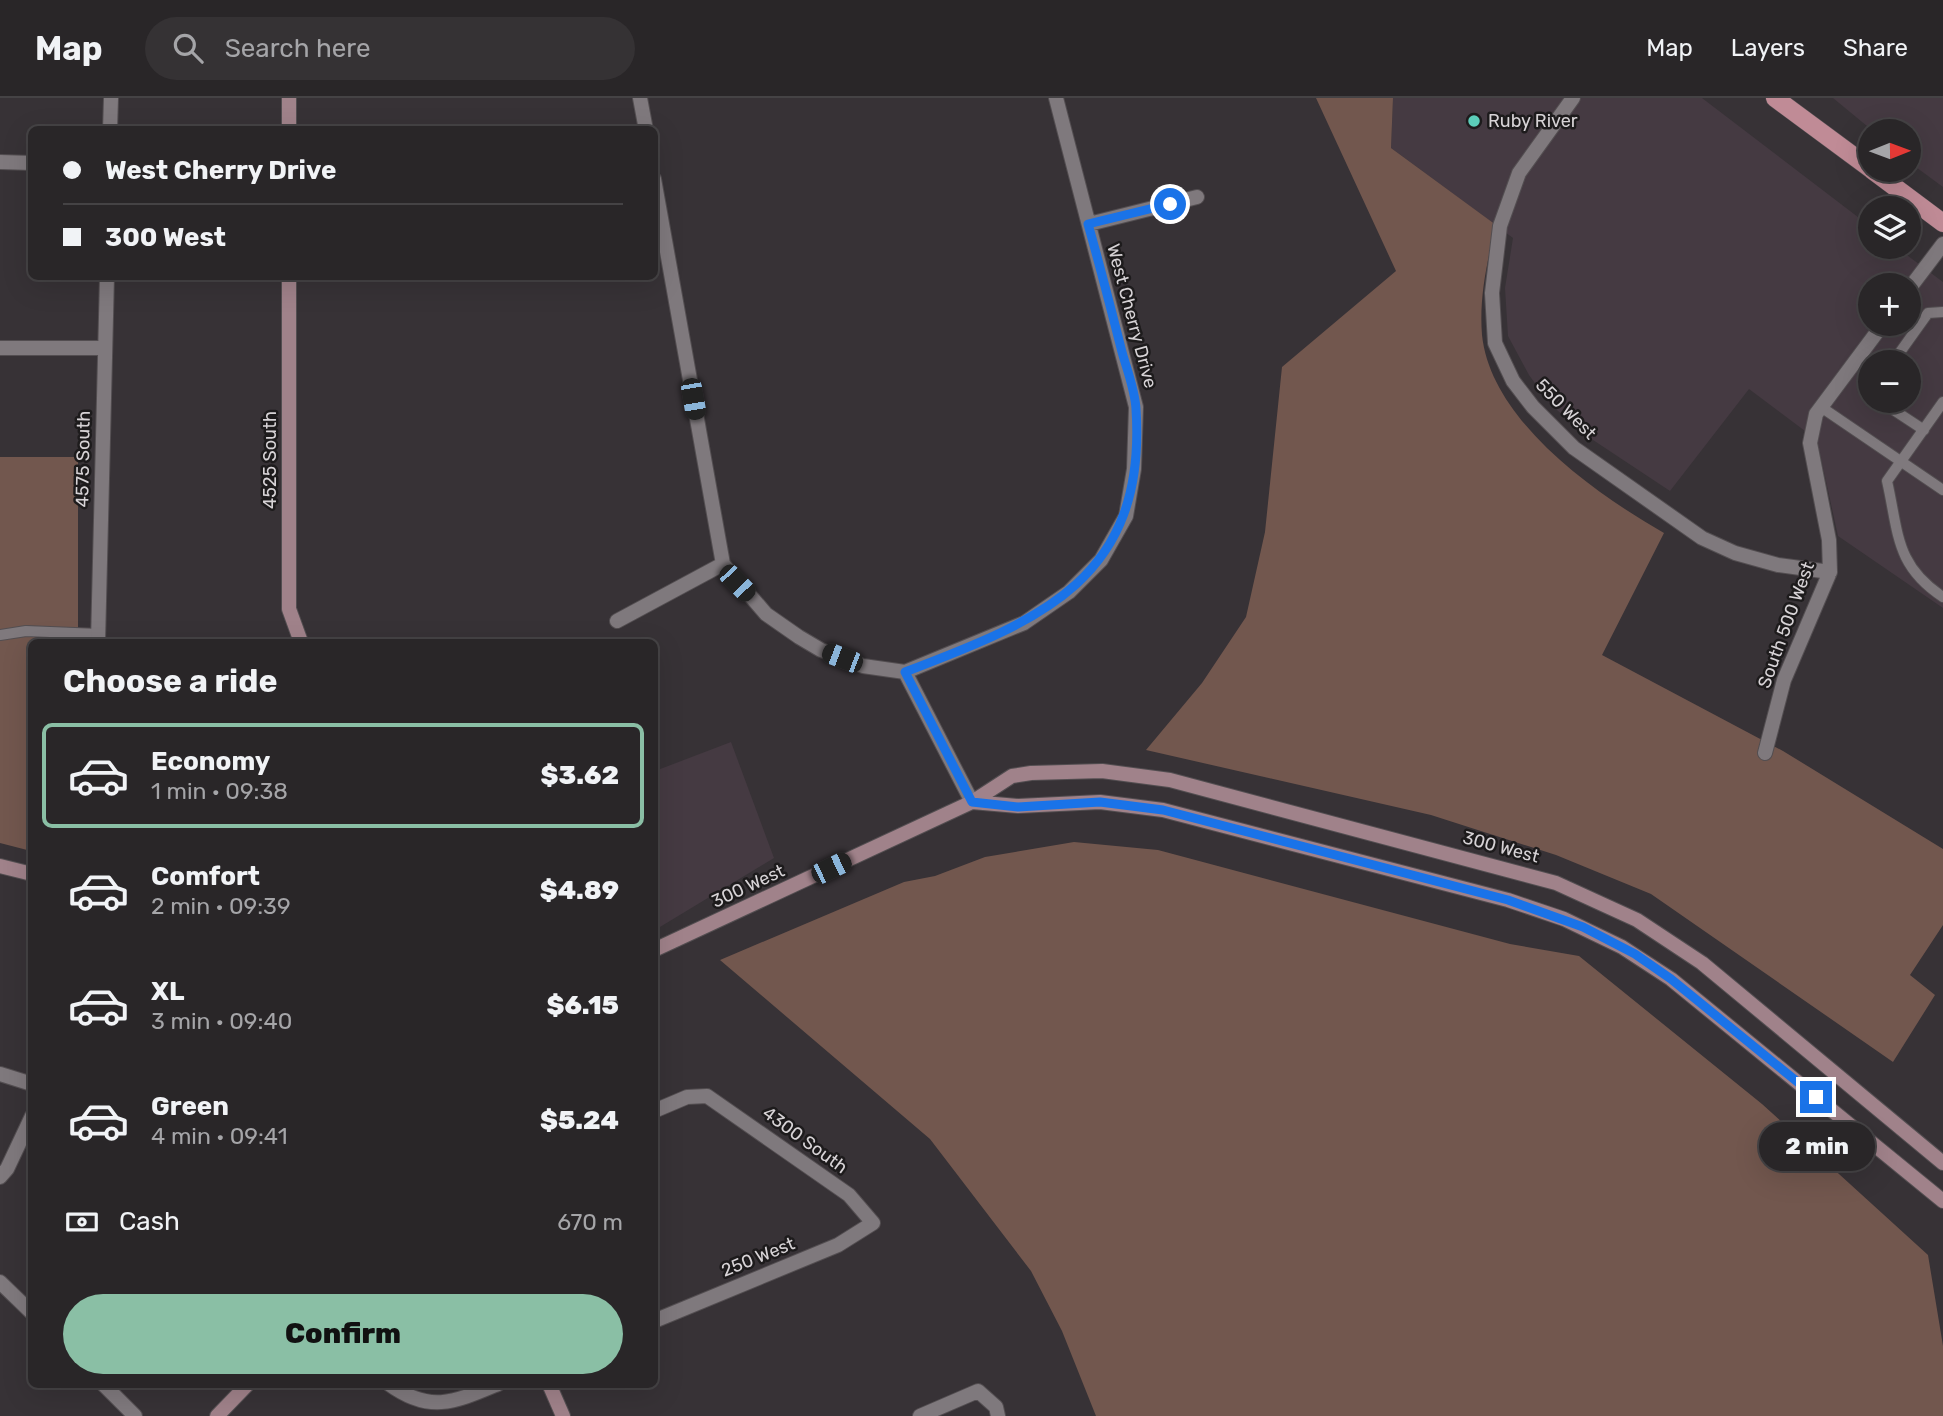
<!DOCTYPE html>
<html lang="en">
<head>
<meta charset="utf-8">
<style>
  :root { --surface:#292628; --page:#353234; --text:#f1f3f6; --muted:#a5a5a8; --line:#454345; --accent:#8abfa5 }
  body { margin:0; font-family:Rubik,sans-serif; background:var(--page); color:var(--text); height:100vh; display:flex; flex-direction:column; font-size:26px; white-space:nowrap }
  * { box-sizing:border-box; margin:0 }
  p { font-size:23px; color:var(--muted) }
  .icon { flex:none; width:38px; height:38px; fill:none; stroke:currentColor; stroke-width:2; stroke-linecap:round; stroke-linejoin:round }
  .map { position:relative; flex:1; overflow:hidden }
  .panel { position:absolute; left:28px; top:541px; width:630px; height:749px; display:flex; flex-direction:column; background:var(--surface); border-radius:10px; box-shadow:0 7px 28px #0002,0 0 0 2px var(--line) }
  .panel>* { flex:none }
  .guide { position:absolute; left:28px; top:28px; width:630px; height:154px; border-radius:10px; box-shadow:0 7px 28px #0002,0 0 0 2px var(--line); display:grid; align-content:center; height:154px; padding:0 35px; background:var(--surface) }
  .needle { width:46px; rotate:89deg }
  .fabs { position:absolute; left:1858px; top:21px; display:grid; gap:14px }
  .fabs a { display:grid; place-items:center; width:63px; height:63px; border-radius:50%; background:var(--surface); box-shadow:0 7px 28px #0002,0 0 0 2px var(--line); font-size:35px }
  .end { position:absolute; width:32px; height:32px; margin:-16px; border:9px solid #1a73e8; background:#fff; box-shadow:0 0 0 4px #fff }
  .from { border-radius:50% }
  .bubble { position:absolute; height:49px; border-radius:24px; background:var(--surface); box-shadow:0 7px 28px #0002,0 0 0 2px var(--line); font-size:23px; font-weight:800; line-height:49px; text-align:center }
  .car { position:absolute; width:21px; height:42px; margin:-21px -10px; border-radius:9px; box-shadow:0 0 5px 2px #0007; background:linear-gradient(#222 24%,#8ab4d8 0 40%,#222 0 76%,#8ab4d8 0 86%,#222 0) }
  .guide b { display:flex; align-items:center; gap:24px; height:66px; font-size:26px }
  .guide b+b { border-top:2px solid var(--line) }
  .guide i { width:18px; height:18px; background:var(--text) }
  ul { padding:0; list-style:none }
  li { display:flex; align-items:center; gap:21px; height:105px; margin:0 14px 10px; padding:0 21px; border:4px solid transparent; border-radius:10px }
  li div { flex:1 }
  li b { display:block; font-size:26px }
  li em { font-style:normal; font-weight:800 }
  li.active { border-color:var(--accent) }
  li>.icon { width:63px; height:63px; stroke-width:1.5 }
  h2 { padding:0 35px; font-size:32px; line-height:84px }
  .pay { display:flex; align-items:center; gap:18px; height:77px; padding:0 35px; font-size:26px }
  .pay p { margin-inline-start:auto }
  .primary-button { display:flex; gap:14px; margin-top:auto; padding:14px 35px }
  .primary-button a { flex:1; height:80px; border-radius:42px; background:var(--accent); color:#111; font-size:28px; font-weight:800; line-height:80px; text-align:center }
  header { display:flex; align-items:center; gap:42px; box-sizing:border-box; height:98px; padding:0 35px; background:var(--surface); border-bottom:2px solid var(--line) }
  header strong { font-size:33px }
  nav { display:flex; gap:38px; margin-inline-start:auto; font-size:24px }
  .search { width:490px; height:63px; background:var(--page); display:flex; align-items:center; gap:18px; box-sizing:border-box; padding:0 24px; border-radius:38px; color:var(--muted); font-size:26px }
  .map>svg:first-child { display:block }
  .built { fill:#453a42; fill-rule:evenodd }
  .green { fill:#72574e }
  .lines { fill:none; stroke-linecap:round; stroke-linejoin:round }
  .lane-casing { stroke:#534e51; stroke-width:12 }
  .street-casing { stroke:#534e51; stroke-width:16 }
  .secondary-casing { stroke:#534e51; stroke-width:16 }
  .primary-casing { stroke:#534e51; stroke-width:19 }
  .lane { stroke:#7f797d; stroke-width:10 }
  .street { stroke:#7f797d; stroke-width:14 }
  .secondary { stroke:#a0828a; stroke-width:14 }
  .primary { stroke:#c08b96; stroke-width:18 }
  .route { stroke:#1a73e8; stroke-width:9 }
  .poi-dot { fill:#5cceba; stroke:#1d1b1c; stroke-width:2.5 }
  .labels { text-anchor:middle; stroke-width:5; stroke-linejoin:round; paint-order:stroke }
  .poi-label { font-size:18px; fill:#d7d3d6; stroke:#1d1b1c; text-anchor:start }
  .street-label { font-size:18px; fill:#d7d3d6; stroke:#1d1b1c }
</style>
</head>
<body>
<header>
<strong>Map</strong>
<div class="search"><svg class="icon" aria-label="search" viewBox="0 0 24 24"><circle cx="10" cy="10" r="6"/><path d="M15 15l6 6"/></svg>Search here</div>
<nav><a>Map</a><a>Layers</a><a>Share</a></nav>
</header>
<div class="map">
<svg width="1943" height="1318" viewBox="0 0 1943 1318">
  <rect width="100%" height="100%" fill="#373236"/>
  <!-- built -->
  <path class="built" d="M1393,0H1702L1871,129V149H1896L1943,184V510L1838,438L1817,342L1749,291L1670,393L1587,338L1550,306L1529,277L1508,238L1505,190L1513,140L1391,50ZM1871,187H1909V226H1871ZM1871,264H1909V303H1871Z
    M1833,0H1943V89L1909,64V33H1873Z
    M731,644L774,760L655,832V673Z"/>
  <!-- green -->
  <path class="green" d="M1316,0H1393L1391,50L1496,127C1487,164 1479,199 1482,237C1491,323 1596,396 1664,435L1602,557L1783,653L1943,751V827L1910,877L1935,897L1893,964L1651,796L1556,757L1431,717L1146,652L1202,585L1246,519L1265,434L1282,269L1396,173Z
    M0,359H78V544H32L31,753L0,745Z
    M1074,744L1158,752L1510,846L1579,858L1762,1006L1928,1157L1943,1248V1318H1096L1062,1233L1031,1173L930,1041L720,862L904,784L935,778L985,759Z"/>
  <g class="lines">
    <!-- lane casing -->
    <g class="lane-casing">
      <path id="lane" d="M1893,264L1928,215L1943,214
        M1880,303L1924,332
        M1943,304L1887,383C1899,436 1895,467 1943,499
        M1821,309L1943,392
        M0,537L26,533L99,536"/>
    </g>
    <!-- street casing -->
    <g class="street-casing">
      <path id="street" d="M640,0L646,32
        M1573,0L1519,75L1500,128L1492,195L1495,245L1513,283L1533,309L1574,350L1702,440L1735,455L1778,467L1830,474
        M110,32L111,0
        M0,64L32,65
        M654,81L723,466L766,516L799,539L821,552L863,568L905,574L1024,525L1069,494L1101,462L1126,418L1134,371L1136,309L1056,0
        M1089,126L1197,99
        M1909,191L1943,146
        M0,250H105
        M617,523L723,466
        M98,544L107,178
        M905,574L972,704
        M1765,655L1784,582L1830,474L1829,442L1810,345L1816,316L1883,226
        M0,976L32,986
        M654,1013L687,999L707,998L849,1097L873,1125L838,1147L654,1223
        M0,1079L7,1071L32,1018
        M0,1184L32,1215
        M103,1286L135,1318
        M389,1286C430,1316 455,1304 498,1286
        M920,1318L978,1293L996,1309L998,1318"/>
    </g>
    <!-- secondary casing -->
    <g class="secondary-casing">
      <path id="secondary" d="M289,32V0
        M289,178V511L301,544
        M972,704L1018,708L1100,704L1163,712L1508,802L1564,821L1622,849L1671,881L1943,1103
        M0,768L32,776
        M654,852L972,704L1012,678L1031,675L1102,673L1170,682L1556,785L1637,822L1702,865L1943,1065
        M549,1286L563,1318
        M217,1318L248,1286"/>
    </g>
    <!-- primary casing -->
    <g class="primary-casing">
      <path id="primary" d="M1775,0L1871,71
        M1872,72L1943,125"/>
    </g>
    <!-- lane -->
    <use href="#lane" class="lane"/>
    <!-- street -->
    <use href="#street" class="street"/>
    <!-- secondary -->
    <use href="#secondary" class="secondary"/>
    <!-- primary -->
    <use href="#primary" class="primary"/>
  </g>
  <g class="lines">
    <!-- route -->
    <path class="route" d="M1170,106L1088,126C1100,168 1111,211 1122,254C1127,272 1135,292 1136,311C1147,480 1042,522 905,574L972,704L1018,709L1100,704L1163,712L1508,802L1583,829L1635,856L1671,881L1816,999"/>
  </g>
  <!-- markers -->
  <circle class="poi-dot" cx="1474" cy="23" r="7"/>
  <g class="labels">
    <!-- poi labels -->
    <g class="poi-label">
      <text x="1488" y="29">Ruby River</text>
    </g>
    <!-- street labels -->
    <g class="street-label">
      <text transform="translate(1132 218) rotate(75)" y="6">West Cherry Drive</text>
      <text transform="translate(1566 311) rotate(45)" y="6">550 West</text>
      <text transform="translate(83 361) rotate(-89)" y="6">4575 South</text>
      <text transform="translate(270 362) rotate(-90)" y="6">4525 South</text>
      <text transform="translate(1786 527) rotate(-70)" y="6">South 500 West</text>
      <text transform="translate(1501 749) rotate(15)" y="6">300 West</text>
      <text transform="translate(748 788) rotate(-25)" y="6">300 West</text>
      <text transform="translate(805 1042) rotate(36)" y="6">4300 South</text>
      <text transform="translate(758 1159) rotate(-22)" y="6">250 West</text>
    </g>
  </g>
</svg>
<div class="fabs">
<a><svg class="needle" viewBox="-14 -14 28 28"><path d="M0-13l5 13h-10z" fill="#e53935"/><path d="M0 13l5-13h-10z" fill="#a5a5a8"/></svg></a>
<a><svg class="icon" aria-label="layers" viewBox="0 0 24 24"><path d="M12 4l9 5-9 5-9-5zM3 14l9 5 9-5"/></svg></a>
<a>+</a>
<a>−</a>
</div>
<i class="end from" style="left:1170px;top:106px"></i>
<i class="end" style="left:1816px;top:999px"></i>
<div class="bubble" style="left:1759px;top:1024px;width:116px">2 min</div>
<i class="car" style="left:693px;top:301px;rotate:170deg"></i>
<i class="car" style="left:737px;top:485px;rotate:136deg"></i>
<i class="car" style="left:842px;top:560px;rotate:291deg"></i>
<i class="car" style="left:831px;top:770px;rotate:64deg"></i>
<div class="guide">
<b><i class="from"></i>West Cherry Drive</b>
<b><i></i>300 West</b>
</div>
<section class="panel">
<h2>Choose a ride</h2>
<ul>
<li class="active"><svg class="icon" aria-label="car" viewBox="0 0 24 24"><path d="M5 17H2v-5l4-1 3-4h7l3 4 3 1v5h-3M9 17h6M6 11h13"/><circle cx="7" cy="17" r="2"/><circle cx="17" cy="17" r="2"/></svg><div><b>Economy</b><p>1 min · 09:38</p></div><em>$3.62</em></li>
<li><svg class="icon" aria-label="car" viewBox="0 0 24 24"><path d="M5 17H2v-5l4-1 3-4h7l3 4 3 1v5h-3M9 17h6M6 11h13"/><circle cx="7" cy="17" r="2"/><circle cx="17" cy="17" r="2"/></svg><div><b>Comfort</b><p>2 min · 09:39</p></div><em>$4.89</em></li>
<li><svg class="icon" aria-label="car" viewBox="0 0 24 24"><path d="M5 17H2v-5l4-1 3-4h7l3 4 3 1v5h-3M9 17h6M6 11h13"/><circle cx="7" cy="17" r="2"/><circle cx="17" cy="17" r="2"/></svg><div><b>XL</b><p>3 min · 09:40</p></div><em>$6.15</em></li>
<li><svg class="icon" aria-label="car" viewBox="0 0 24 24"><path d="M5 17H2v-5l4-1 3-4h7l3 4 3 1v5h-3M9 17h6M6 11h13"/><circle cx="7" cy="17" r="2"/><circle cx="17" cy="17" r="2"/></svg><div><b>Green</b><p>4 min · 09:41</p></div><em>$5.24</em></li>
</ul>
<div class="pay"><svg class="icon" aria-label="cash" viewBox="0 0 24 24"><path d="M3 7h18v10H3z"/><circle cx="12" cy="12" r="2"/></svg>Cash<p>670 m</p></div>
<div class="primary-button"><a>Confirm</a></div>
</section>
</div>
</body>
</html>
